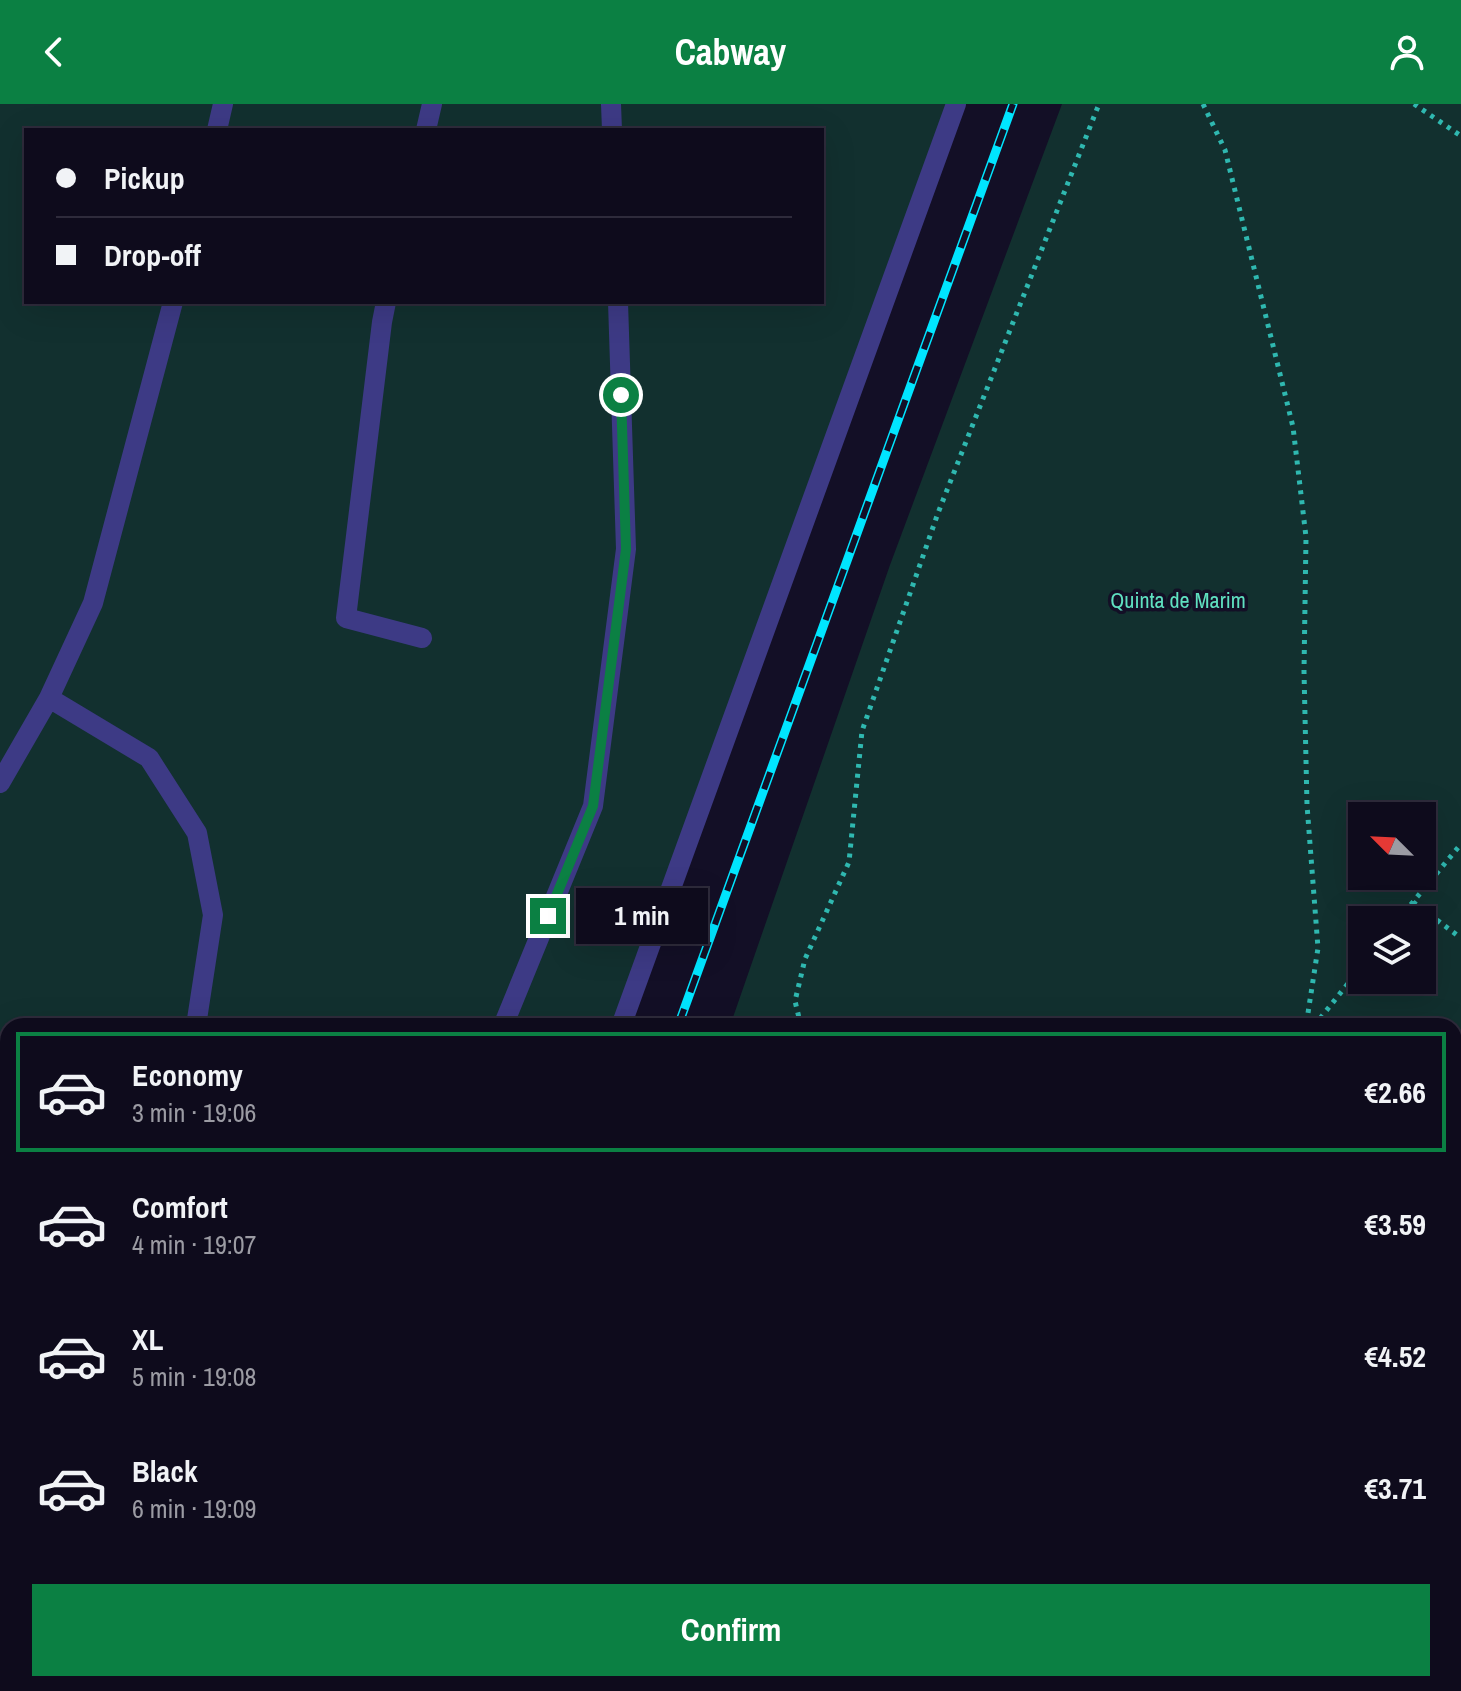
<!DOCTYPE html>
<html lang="en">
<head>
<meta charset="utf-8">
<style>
  :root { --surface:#0e0b1c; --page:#1c1929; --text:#f1f3f6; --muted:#9b9ba3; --line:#2e2b3b; --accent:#0b8043 }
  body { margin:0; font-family:"Archivo Narrow",sans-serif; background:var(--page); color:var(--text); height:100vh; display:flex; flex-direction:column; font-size:30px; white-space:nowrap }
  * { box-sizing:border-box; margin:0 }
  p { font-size:26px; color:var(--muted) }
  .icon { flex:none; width:44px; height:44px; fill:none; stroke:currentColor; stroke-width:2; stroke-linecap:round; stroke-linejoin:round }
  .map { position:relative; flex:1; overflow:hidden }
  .sheet { position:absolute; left:0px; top:914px; width:1462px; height:674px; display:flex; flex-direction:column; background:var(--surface); border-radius:24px 24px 0 0; box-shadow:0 8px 32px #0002,0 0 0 2px var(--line) }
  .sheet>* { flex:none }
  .hud { position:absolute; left:24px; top:24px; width:800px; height:176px; border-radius:0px; box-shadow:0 8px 32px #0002,0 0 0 2px var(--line); display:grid; align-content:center; height:176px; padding:0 32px; background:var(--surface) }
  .needle { width:52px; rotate:294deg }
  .fabs { position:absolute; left:1348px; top:698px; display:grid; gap:16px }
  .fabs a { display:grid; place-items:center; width:88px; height:88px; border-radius:0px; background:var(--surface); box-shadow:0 8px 32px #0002,0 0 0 2px var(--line); font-size:40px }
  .end { position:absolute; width:36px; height:36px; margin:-18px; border:10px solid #0b8043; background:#fff; box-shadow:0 0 0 4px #fff }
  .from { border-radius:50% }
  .bubble { position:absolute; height:56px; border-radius:0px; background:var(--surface); box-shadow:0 8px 32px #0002,0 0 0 2px var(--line); font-size:26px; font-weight:700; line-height:56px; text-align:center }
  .hud b { display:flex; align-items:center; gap:28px; height:76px; font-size:30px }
  .hud b+b { border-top:2px solid var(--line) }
  .hud i { width:20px; height:20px; background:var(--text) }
  ul { padding:14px 0 0; list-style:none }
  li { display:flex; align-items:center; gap:24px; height:120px; margin:0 16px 12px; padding:0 16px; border:4px solid transparent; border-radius:0px }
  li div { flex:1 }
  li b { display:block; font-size:30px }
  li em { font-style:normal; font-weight:700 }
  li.active { border-color:var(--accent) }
  li>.icon { width:72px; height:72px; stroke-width:1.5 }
  .action { display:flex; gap:16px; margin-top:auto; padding:16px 32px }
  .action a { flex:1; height:92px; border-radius:0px; background:var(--accent); color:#fff; font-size:32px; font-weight:700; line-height:92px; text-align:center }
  header { display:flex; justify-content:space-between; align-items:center; height:104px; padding:0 32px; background:var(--accent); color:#fff; font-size:36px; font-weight:700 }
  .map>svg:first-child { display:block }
  .green { fill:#12302f; fill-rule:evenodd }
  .building { fill:#241b47 }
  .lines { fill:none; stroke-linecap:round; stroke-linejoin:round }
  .path { stroke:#2fb8b0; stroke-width:5; stroke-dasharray:4 6; stroke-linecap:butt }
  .lane { stroke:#3d3a85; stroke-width:20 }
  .street { stroke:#3d3a85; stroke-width:20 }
  .rail-casing { stroke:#00e5ff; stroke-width:9 }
  .rail { stroke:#130f26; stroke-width:6; stroke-dasharray:18; stroke-linecap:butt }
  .route { stroke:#0b8043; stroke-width:10 }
  .labels { text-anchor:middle; stroke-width:7; stroke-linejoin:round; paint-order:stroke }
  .park-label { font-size:22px; fill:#5fe0c0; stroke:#130f26 }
</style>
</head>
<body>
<header><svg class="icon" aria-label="back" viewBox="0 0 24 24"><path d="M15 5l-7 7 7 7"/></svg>Cabway<svg class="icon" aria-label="person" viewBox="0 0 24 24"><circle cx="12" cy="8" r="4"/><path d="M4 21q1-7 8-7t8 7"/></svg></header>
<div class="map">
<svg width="1461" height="1587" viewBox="0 0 1461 1587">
  <rect width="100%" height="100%" fill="#130f26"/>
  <!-- green -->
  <path class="green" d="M0,0H964L615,922H8V1580H365L363,1587H0ZM26,26H822V198H26Z
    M1062,0H1461V1276L1454,1274V922H730L890,461ZM1362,712H1422V772H1362ZM1362,816H1422V876H1362Z"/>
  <!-- building -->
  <path class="building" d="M1461,1330V1517L1454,1518V1331Z
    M1351,1580H1397L1395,1587H1352Z"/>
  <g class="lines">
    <!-- path -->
    <path class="path" d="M1203,0L1225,46L1293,323L1306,433L1304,567L1307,701L1318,844L1306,922
      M1414,0L1461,32
      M1413,798L1461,834
      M1398,816L1461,740
      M801,922L795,897L805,855L849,758L862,627L938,409L1099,0
      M1314,922L1362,862
      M1454,1253L1461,1255
      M1454,1543L1461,1544
      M1439,1587L1441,1580"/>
    <!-- lane -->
    <path class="lane" d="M1210,1580L1211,1587
      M1332,1580L1333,1587"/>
    <!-- street -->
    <path class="street" d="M611,0L612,26
      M217,26L223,0
      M426,26L432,0
      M386,198L382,218L346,514L422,534
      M49,594L149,654L197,729L213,811L196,922
      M0,679L49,594L93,499L173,198
      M503,922L593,702L626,445L618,198
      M621,922L956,0
      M0,1094L8,1110
      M0,1338L8,1355
      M72,1587L73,1580
      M143,1587L144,1580
      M379,1587L382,1580"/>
    <!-- rail casing -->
    <g class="rail-casing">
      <path id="rail" d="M678,922L1013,0
        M436,1587L439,1580"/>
    </g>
    <!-- rail -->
    <use href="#rail" class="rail"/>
  </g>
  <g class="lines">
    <!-- route -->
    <path class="route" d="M548,812L593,702L626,445L621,291"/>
  </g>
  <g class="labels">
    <!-- park labels -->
    <g class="park-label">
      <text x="1178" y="504">Quinta de Marim</text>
    </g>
  </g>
</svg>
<div class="fabs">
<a><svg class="needle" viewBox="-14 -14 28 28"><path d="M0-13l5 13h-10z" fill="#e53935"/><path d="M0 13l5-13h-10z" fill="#9b9ba3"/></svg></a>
<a><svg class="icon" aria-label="layers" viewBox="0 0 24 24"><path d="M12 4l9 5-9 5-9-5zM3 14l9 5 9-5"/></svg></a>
</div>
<i class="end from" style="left:621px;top:291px"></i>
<i class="end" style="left:548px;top:812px"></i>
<div class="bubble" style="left:576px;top:784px;width:132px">1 min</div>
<div class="hud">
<b><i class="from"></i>Pickup</b>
<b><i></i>Drop-off</b>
</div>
<section class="sheet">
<ul>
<li class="active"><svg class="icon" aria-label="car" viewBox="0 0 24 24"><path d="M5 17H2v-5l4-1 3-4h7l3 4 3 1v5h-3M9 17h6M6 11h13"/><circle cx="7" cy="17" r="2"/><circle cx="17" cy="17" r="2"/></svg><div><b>Economy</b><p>3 min · 19:06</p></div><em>€2.66</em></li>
<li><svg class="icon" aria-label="car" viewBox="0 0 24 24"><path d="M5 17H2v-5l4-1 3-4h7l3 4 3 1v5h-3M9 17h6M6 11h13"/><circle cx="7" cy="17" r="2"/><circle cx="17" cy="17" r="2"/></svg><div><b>Comfort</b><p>4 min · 19:07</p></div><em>€3.59</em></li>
<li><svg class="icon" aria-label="car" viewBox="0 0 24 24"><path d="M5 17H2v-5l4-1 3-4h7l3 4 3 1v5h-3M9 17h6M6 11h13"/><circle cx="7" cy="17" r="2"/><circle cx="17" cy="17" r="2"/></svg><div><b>XL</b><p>5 min · 19:08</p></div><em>€4.52</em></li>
<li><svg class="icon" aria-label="car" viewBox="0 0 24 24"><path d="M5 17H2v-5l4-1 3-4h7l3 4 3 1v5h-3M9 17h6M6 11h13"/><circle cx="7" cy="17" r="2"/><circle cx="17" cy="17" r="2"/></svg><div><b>Black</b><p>6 min · 19:09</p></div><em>€3.71</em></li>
</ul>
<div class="action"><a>Confirm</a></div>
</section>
</div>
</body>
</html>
